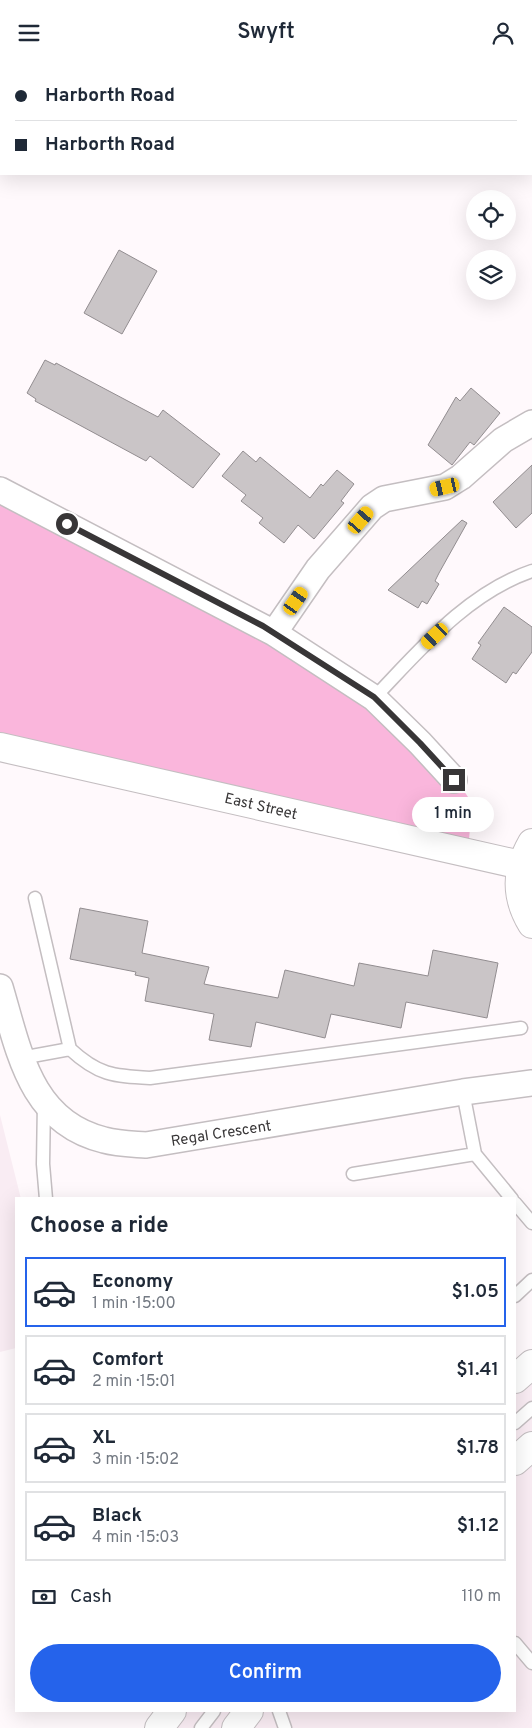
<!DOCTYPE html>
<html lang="en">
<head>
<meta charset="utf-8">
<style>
  :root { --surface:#fff; --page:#f6f6f7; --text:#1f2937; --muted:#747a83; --line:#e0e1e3; --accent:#2563eb }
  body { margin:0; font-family:Overpass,sans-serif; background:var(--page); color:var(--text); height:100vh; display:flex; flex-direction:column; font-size:19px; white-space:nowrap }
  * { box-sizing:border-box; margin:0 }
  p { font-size:16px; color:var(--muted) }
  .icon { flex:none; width:28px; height:28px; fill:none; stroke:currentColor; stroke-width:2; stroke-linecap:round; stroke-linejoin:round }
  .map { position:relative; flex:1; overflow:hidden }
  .side { position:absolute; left:15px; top:1132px; width:501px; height:515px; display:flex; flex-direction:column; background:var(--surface); border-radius:0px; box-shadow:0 5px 20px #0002 }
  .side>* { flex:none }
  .top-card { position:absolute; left:0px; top:0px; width:532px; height:110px; box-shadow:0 5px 20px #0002; display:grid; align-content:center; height:110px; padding:0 15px; background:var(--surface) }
  .fabs { position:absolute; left:466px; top:125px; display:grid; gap:10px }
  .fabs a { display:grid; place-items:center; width:50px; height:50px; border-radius:50%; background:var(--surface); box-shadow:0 5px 20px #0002; font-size:25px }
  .end { position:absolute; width:22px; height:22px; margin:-11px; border:6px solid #383637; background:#fff; box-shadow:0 0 0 2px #fff }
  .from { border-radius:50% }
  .bubble { position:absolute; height:35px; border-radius:18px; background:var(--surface); box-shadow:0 5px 20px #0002; font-size:16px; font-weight:600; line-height:35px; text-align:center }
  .car { position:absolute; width:15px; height:30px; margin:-15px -8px; border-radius:6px; box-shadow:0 0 4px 1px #0007; background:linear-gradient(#f5c518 24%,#345 0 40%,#f5c518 0 76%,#345 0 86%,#f5c518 0) }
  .top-card b { display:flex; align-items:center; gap:18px; height:48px; font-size:19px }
  .top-card b+b { border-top:1px solid var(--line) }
  .top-card i { width:12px; height:12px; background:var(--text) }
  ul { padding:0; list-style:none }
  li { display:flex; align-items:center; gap:15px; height:70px; margin:0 10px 8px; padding:0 5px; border:2px solid var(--line); border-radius:0px }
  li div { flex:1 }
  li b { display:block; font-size:19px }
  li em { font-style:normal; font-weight:600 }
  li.current { border-color:var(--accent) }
  li>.icon { width:45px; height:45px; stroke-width:1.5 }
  h2 { padding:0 15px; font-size:22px; line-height:60px }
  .pay { display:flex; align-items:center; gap:12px; height:55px; padding:0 15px; font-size:19px }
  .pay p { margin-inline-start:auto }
  .action { display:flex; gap:10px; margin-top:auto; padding:10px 15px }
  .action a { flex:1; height:58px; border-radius:30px; background:var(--accent); color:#fff; font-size:20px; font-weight:600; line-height:58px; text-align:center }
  header { display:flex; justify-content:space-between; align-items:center; height:65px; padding:0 15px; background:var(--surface); font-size:22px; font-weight:600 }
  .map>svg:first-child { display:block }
  .built { fill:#f9ecf3 }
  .green { fill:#fab6dc }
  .building { fill:#cac5c7; stroke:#928d90 }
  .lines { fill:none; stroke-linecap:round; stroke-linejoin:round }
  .service-casing { stroke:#c4bec1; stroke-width:15 }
  .minor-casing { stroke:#c4bec1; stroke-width:28 }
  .tertiary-casing { stroke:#c4bec1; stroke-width:30 }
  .secondary-casing { stroke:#c4bec1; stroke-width:30 }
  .service { stroke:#fff; stroke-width:12 }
  .minor { stroke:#fff; stroke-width:25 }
  .tertiary { stroke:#fff; stroke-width:28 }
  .secondary { stroke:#fff; stroke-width:28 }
  .route { stroke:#383637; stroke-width:6 }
  .labels { text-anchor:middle; stroke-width:4; stroke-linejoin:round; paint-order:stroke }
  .street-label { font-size:15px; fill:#383637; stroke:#fff }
</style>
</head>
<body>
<header><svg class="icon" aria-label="menu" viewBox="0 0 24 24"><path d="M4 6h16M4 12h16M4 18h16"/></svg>Swyft<svg class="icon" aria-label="person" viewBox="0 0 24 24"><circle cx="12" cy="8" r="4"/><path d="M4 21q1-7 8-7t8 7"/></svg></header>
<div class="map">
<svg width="532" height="1663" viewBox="0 0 532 1663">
  <rect width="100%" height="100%" fill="#fff9fc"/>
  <!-- built -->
  <path class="built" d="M0,1050L21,1134H16V1283L0,1287Z
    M532,1303V1663H164L176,1646H515V1318Z"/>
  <!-- green -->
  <path class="green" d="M0,424L276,568L456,714L472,738L468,787L0,683Z"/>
  <!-- building -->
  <path class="building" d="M119,185L157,206L122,269L84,248Z
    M45,295L55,300L56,298L158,352L163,345L220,389L193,423L150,391L146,396L35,336L36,334L27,328Z
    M471,323L500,348L474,380L470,377L452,400L428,380L456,332L460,336Z
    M243,386L256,397L260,392L310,433L321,419L323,421L337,405L354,419L341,436L344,438L314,474L298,460L284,478L259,458L263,453L241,436L246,430L222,411Z
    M532,400V448L516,463L493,437Z
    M462,455L467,458L439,508L435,516L439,519L427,539L422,536L418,543L388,525Z
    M504,542L532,562V587L516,609L513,607L506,618L472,594L481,580L478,578Z
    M80,843L148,856L142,888L209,902L204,919L278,933L285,905L354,921L359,898L428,911L433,885L498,898L487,953L406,937L401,963L331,949L325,973L256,957L251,982L209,975L214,949L145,936L149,913L135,910L136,907L70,894Z"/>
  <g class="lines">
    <!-- service casing -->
    <g class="service-casing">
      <path id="service" d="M374,633C420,585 467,528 532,506
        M70,984C98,1010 113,1011 150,1013L521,963
        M21,993L70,984L35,833
        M463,1027L475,1089
        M44,1037L43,1099L46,1134
        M353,1109L475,1089L512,1134
        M515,1138L532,1158
        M515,1231L532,1215
        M515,1358L532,1343
        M515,1578L532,1598
        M279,1646L285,1663
        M201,1663L214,1646"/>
    </g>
    <!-- minor casing -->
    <g class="minor-casing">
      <path id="minor" d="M0,425L274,568L374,633L420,678L454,715
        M274,568L318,504L372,442L384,434L445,422L461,412L503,375L532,358
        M0,922C19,986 30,1057 104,1075C118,1079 133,1079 146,1080L463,1027L532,1018"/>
    </g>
    <!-- tertiary casing -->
    <g class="tertiary-casing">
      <path id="tertiary" d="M0,682L521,800"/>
    </g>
    <!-- secondary casing -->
    <g class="secondary-casing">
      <path id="secondary" d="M532,778C516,806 515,831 532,859
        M515,1314L532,1299
        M515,1396L532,1381
        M159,1663L172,1646
        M236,1663L249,1646"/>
    </g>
    <!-- service -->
    <use href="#service" class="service"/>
    <!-- minor -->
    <use href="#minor" class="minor"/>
    <!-- tertiary -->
    <use href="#tertiary" class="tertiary"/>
    <!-- secondary -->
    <use href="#secondary" class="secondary"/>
  </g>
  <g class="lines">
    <!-- route -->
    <path class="route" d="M67,459L263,561L374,632L420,678L454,715"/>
  </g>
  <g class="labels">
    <!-- street labels -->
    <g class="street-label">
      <text transform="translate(261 741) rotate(13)" y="5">East Street</text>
      <text transform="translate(221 1068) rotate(-9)" y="5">Regal Crescent</text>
    </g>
  </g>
</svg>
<div class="fabs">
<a><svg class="icon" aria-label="locate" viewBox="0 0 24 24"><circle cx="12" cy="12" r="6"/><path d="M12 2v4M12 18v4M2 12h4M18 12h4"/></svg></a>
<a><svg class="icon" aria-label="layers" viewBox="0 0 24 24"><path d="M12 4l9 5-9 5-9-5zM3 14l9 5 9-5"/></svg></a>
</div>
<i class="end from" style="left:67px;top:459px"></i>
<i class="end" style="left:454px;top:715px"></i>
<div class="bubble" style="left:412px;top:732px;width:82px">1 min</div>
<i class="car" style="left:445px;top:422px;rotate:257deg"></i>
<i class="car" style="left:361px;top:455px;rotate:41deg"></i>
<i class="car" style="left:296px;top:536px;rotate:35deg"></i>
<i class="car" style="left:435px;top:571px;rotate:227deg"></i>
<div class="top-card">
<b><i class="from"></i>Harborth Road</b>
<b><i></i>Harborth Road</b>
</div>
<section class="side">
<h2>Choose a ride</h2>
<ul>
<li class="current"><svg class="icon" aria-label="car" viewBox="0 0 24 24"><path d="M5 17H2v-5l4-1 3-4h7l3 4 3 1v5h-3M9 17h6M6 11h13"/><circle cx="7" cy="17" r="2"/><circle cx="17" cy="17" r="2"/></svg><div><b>Economy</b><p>1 min · 15:00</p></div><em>$1.05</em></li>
<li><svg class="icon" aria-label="car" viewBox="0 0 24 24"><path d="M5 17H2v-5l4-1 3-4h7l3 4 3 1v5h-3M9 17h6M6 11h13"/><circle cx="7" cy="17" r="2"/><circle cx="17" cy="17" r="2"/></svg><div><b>Comfort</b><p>2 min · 15:01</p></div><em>$1.41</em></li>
<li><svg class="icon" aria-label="car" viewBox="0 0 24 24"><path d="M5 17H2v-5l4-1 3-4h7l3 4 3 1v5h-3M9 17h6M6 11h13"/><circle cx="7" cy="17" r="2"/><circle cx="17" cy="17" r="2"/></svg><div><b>XL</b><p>3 min · 15:02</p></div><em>$1.78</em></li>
<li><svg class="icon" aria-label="car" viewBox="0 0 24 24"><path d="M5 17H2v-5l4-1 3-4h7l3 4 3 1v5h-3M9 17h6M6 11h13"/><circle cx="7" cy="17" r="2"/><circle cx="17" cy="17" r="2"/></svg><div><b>Black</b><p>4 min · 15:03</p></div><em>$1.12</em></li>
</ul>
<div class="pay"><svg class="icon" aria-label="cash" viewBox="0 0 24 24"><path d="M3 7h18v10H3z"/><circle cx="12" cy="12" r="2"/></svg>Cash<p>110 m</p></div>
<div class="action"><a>Confirm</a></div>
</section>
</div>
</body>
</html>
